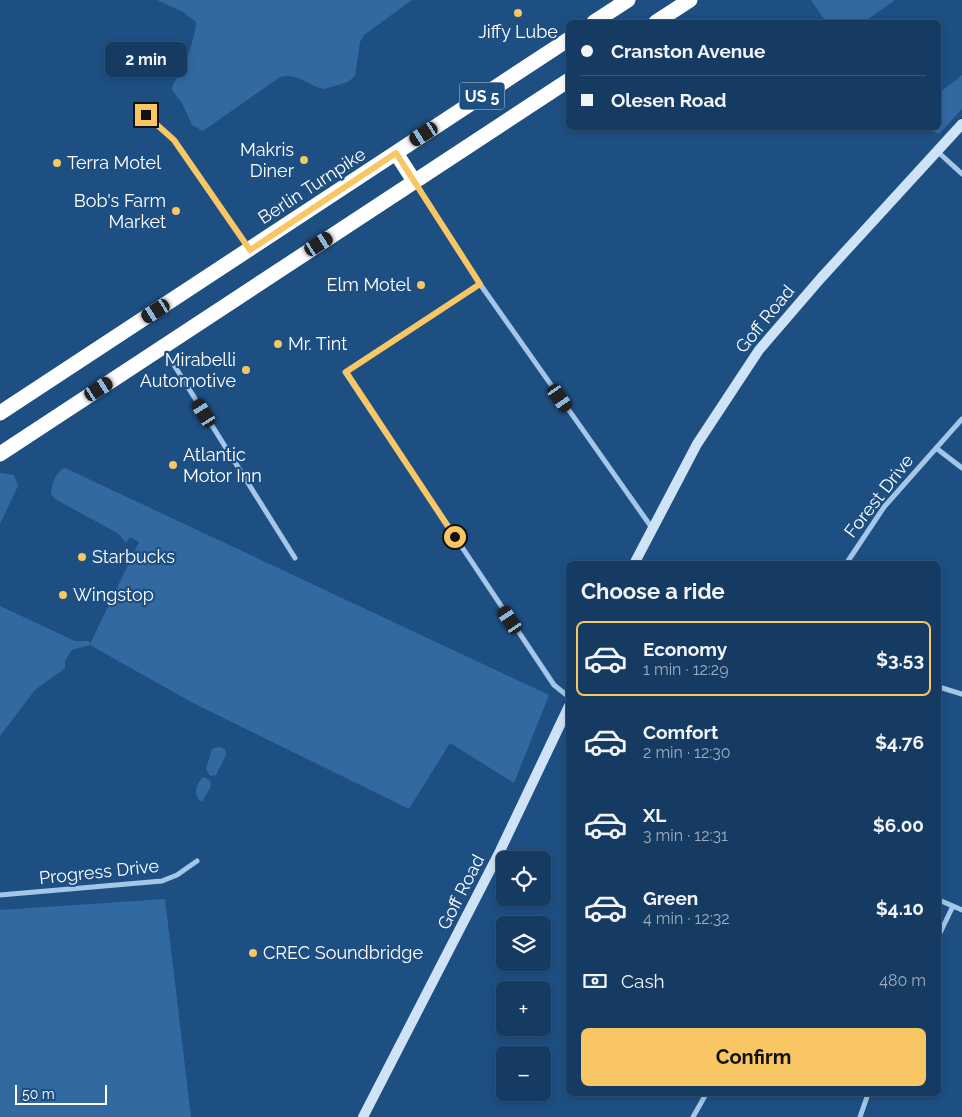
<!DOCTYPE html>
<html lang="en">
<head>
<meta charset="utf-8">
<style>
  :root { --surface:#163b62; --page:#23466b; --text:#f1f3f6; --muted:#9eadbe; --line:#355577; --accent:#f8c663 }
  body { margin:0; font-family:Raleway,sans-serif; background:var(--page); color:var(--text); height:100vh; display:flex; flex-direction:column; font-size:19px; white-space:nowrap }
  * { box-sizing:border-box; margin:0 }
  p { font-size:16px; color:var(--muted) }
  .icon { flex:none; width:28px; height:28px; fill:none; stroke:currentColor; stroke-width:2; stroke-linecap:round; stroke-linejoin:round }
  .map { position:relative; flex:1; overflow:hidden }
  .details { position:absolute; left:566px; top:561px; width:375px; height:535px; display:flex; flex-direction:column; background:var(--surface); border-radius:8px; box-shadow:0 2px 8px #0003,0 0 0 1px var(--line) }
  .details>* { flex:none }
  .banner { position:absolute; left:566px; top:20px; width:375px; height:110px; border-radius:8px; box-shadow:0 2px 8px #0003,0 0 0 1px var(--line); display:grid; align-content:center; height:110px; padding:0 15px; background:var(--surface) }
  .buttons { position:absolute; left:496px; top:851px; display:grid; gap:10px }
  .buttons a { display:grid; place-items:center; width:55px; height:55px; border-radius:8px; background:var(--surface); box-shadow:0 2px 8px #0003,0 0 0 1px var(--line); font-size:25px }
  .scale { position:absolute; left:15px; bottom:12px; width:92px; box-sizing:border-box; padding-left:5px; border:2px solid #fff; border-top:0; font-size:14px; line-height:18px; white-space:nowrap; color:#fff; -webkit-text-stroke:4px #1e4f83; paint-order:stroke }
  .end { position:absolute; width:22px; height:22px; margin:-11px; border:6px solid #f8c663; background:#111; box-shadow:0 0 0 2px #111 }
  .from { border-radius:50% }
  .bubble { position:absolute; height:35px; border-radius:8px; background:var(--surface); box-shadow:0 2px 8px #0003,0 0 0 1px var(--line); font-size:16px; font-weight:700; line-height:35px; text-align:center }
  .car { position:absolute; width:15px; height:30px; margin:-15px -8px; border-radius:6px; box-shadow:0 0 4px 1px #0007; background:linear-gradient(#222 24%,#8ab4d8 0 40%,#222 0 76%,#8ab4d8 0 86%,#222 0) }
  .banner b { display:flex; align-items:center; gap:18px; height:48px; font-size:19px }
  .banner b+b { border-top:1px solid var(--line) }
  .banner i { width:12px; height:12px; background:var(--text) }
  ul { padding:0; list-style:none }
  li { display:flex; align-items:center; gap:15px; height:75px; margin:0 10px 8px; padding:0 5px; border:2px solid transparent; border-radius:8px }
  li div { flex:1 }
  li b { display:block; font-size:19px }
  li em { font-style:normal; font-weight:700 }
  li.on { border-color:var(--accent) }
  li>.icon { width:45px; height:45px; stroke-width:1.5 }
  h2 { padding:0 15px; font-size:22px; line-height:60px }
  .pay { display:flex; align-items:center; gap:12px; height:55px; padding:0 15px; font-size:19px }
  .pay p { margin-inline-start:auto }
  .cta { display:flex; gap:10px; margin-top:auto; padding:10px 15px }
  .cta a { flex:1; height:58px; border-radius:8px; background:var(--accent); color:#111; font-size:20px; font-weight:700; line-height:58px; text-align:center }
  .map>svg:first-child { display:block }
  .green { fill:#3269a1 }
  .lines { fill:none; stroke-linecap:round; stroke-linejoin:round }
  .street { stroke:#a4c7e9; stroke-width:5 }
  .secondary { stroke:#cfe3f7; stroke-width:10 }
  .highway { stroke:#fff; stroke-width:15 }
  .route { stroke:#f8c663; stroke-width:6 }
  .poi-dot { fill:#f8c663; stroke:#1e4f83; stroke-width:2 }
  .labels { text-anchor:middle; stroke-width:4.5; stroke-linejoin:round; paint-order:stroke }
  .shield { fill:#1e4f83; stroke:#bccada; stroke-width:1 }
  .shield-label { font-size:16px; font-weight:bold; fill:#fff }
  .poi-label { font-size:18px; fill:#fff; stroke:#1e4f83; text-anchor:start }
  .street-label { font-size:18px; fill:#fff; stroke:#1e4f83 }
</style>
</head>
<body>
<div class="map">
<svg width="962" height="1117" viewBox="0 0 962 1117">
  <rect width="100%" height="100%" fill="#1e4f83"/>
  <!-- green -->
  <path class="green" d="M157,0H412L364,35L360,42L355,76L348,82L324,89C308,86 297,72 280,77L203,131L192,125L182,103L172,90C172,81 180,77 183,69C187,60 197,29 196,22L183,12Z
    M811,0H895L864,22H826Z
    M962,75V109L939,134L929,130V128H939V93Z
    M65,468L549,695L514,783L450,743L409,809L191,702L90,645L72,650L65,661V668L35,690L0,736V606L75,641H89L90,644L139,542L130,537L126,543L119,534L55,499L51,494C52,484 55,472 65,468Z
    M0,473L14,475L18,486L0,524Z
    M219,747L225,749L226,755L216,775L210,776L206,769L212,749Z
    M203,777L210,780L211,786L202,802C192,795 196,785 203,777Z
    M165,899L191,1117H0V910Z"/>
  <g class="lines">
    <!-- street -->
    <path class="street" d="M146,115L174,140L248,247
      M937,151L962,174
      M415,182L480,284L652,528
      M480,284L345,372L554,685L569,697
      M164,349L295,558
      M936,448L962,468
      M846,564L884,507L962,419
      M939,687L962,694
      M0,895L162,881L177,875L197,861
      M939,900L962,910
      M939,935L953,906
      M693,1117L706,1094
      M860,1117L868,1094"/>
    <!-- secondary -->
    <path class="secondary" d="M634,564L697,444L759,350L821,278L962,124
      M363,1117L500,851L569,706"/>
    <!-- highway -->
    <path class="highway" d="M594,22L628,0
      M656,22L690,0
      M396,153L414,181
      M0,413L569,39
      M0,454L569,80"/>
  </g>
  <g class="lines">
    <!-- route -->
    <path class="route" d="M146,115L174,140L250,250L396,153L480,284L346,372L455,537"/>
  </g>
  <!-- markers -->
  <g class="poi-dot">
    <circle cx="518" cy="13" r="5"/>
    <circle cx="304" cy="160" r="5"/>
    <circle cx="57" cy="163" r="5"/>
    <circle cx="176" cy="211" r="5"/>
    <circle cx="421" cy="285" r="5"/>
    <circle cx="278" cy="344" r="5"/>
    <circle cx="246" cy="370" r="5"/>
    <circle cx="173" cy="465" r="5"/>
    <circle cx="82" cy="557" r="5"/>
    <circle cx="63" cy="595" r="5"/>
    <circle cx="253" cy="953" r="5"/>
  </g>
  <g class="labels">
    <!-- shield labels -->
    <rect class="shield" x="459.5" y="82.5" width="45" height="27" rx="4"/>
    <g class="shield-label">
      <text x="482" y="102">US 5</text>
    </g>
    <!-- poi labels -->
    <g class="poi-label">
      <text x="518" y="38" text-anchor="middle">Jiffy Lube</text>
      <text x="294" y="156" text-anchor="end">Makris<tspan x="294" dy="21">Diner</tspan></text>
      <text x="67" y="169">Terra Motel</text>
      <text x="166" y="207" text-anchor="end">Bob's Farm<tspan x="166" dy="21">Market</tspan></text>
      <text x="411" y="291" text-anchor="end">Elm Motel</text>
      <text x="288" y="350">Mr. Tint</text>
      <text x="236" y="366" text-anchor="end">Mirabelli<tspan x="236" dy="21">Automotive</tspan></text>
      <text x="183" y="461">Atlantic<tspan x="183" dy="21">Motor Inn</tspan></text>
      <text x="92" y="563">Starbucks</text>
      <text x="73" y="601">Wingstop</text>
      <text x="263" y="959">CREC Soundbridge</text>
    </g>
    <!-- street labels -->
    <g class="street-label">
      <text transform="translate(312 186) rotate(-33)" y="6">Berlin Turnpike</text>
      <text transform="translate(765 319) rotate(-51)" y="6">Goff Road</text>
      <text transform="translate(879 496) rotate(-52)" y="6">Forest Drive</text>
      <text transform="translate(99 872) rotate(-6)" y="6">Progress Drive</text>
      <text transform="translate(461 892) rotate(-63)" y="6">Goff Road</text>
    </g>
  </g>
</svg>
<div class="buttons">
<a><svg class="icon" aria-label="locate" viewBox="0 0 24 24"><circle cx="12" cy="12" r="6"/><path d="M12 2v4M12 18v4M2 12h4M18 12h4"/></svg></a>
<a><svg class="icon" aria-label="layers" viewBox="0 0 24 24"><path d="M12 4l9 5-9 5-9-5zM3 14l9 5 9-5"/></svg></a>
<a>+</a>
<a>−</a>
</div>
<div class="scale">50 m</div>
<i class="end from" style="left:455px;top:537px"></i>
<i class="end" style="left:146px;top:115px"></i>
<div class="bubble" style="left:105px;top:42px;width:82px">2 min</div>
<i class="car" style="left:424px;top:134px;rotate:237deg"></i>
<i class="car" style="left:319px;top:244px;rotate:57deg"></i>
<i class="car" style="left:156px;top:311px;rotate:237deg"></i>
<i class="car" style="left:99px;top:389px;rotate:57deg"></i>
<i class="car" style="left:560px;top:398px;rotate:145deg"></i>
<i class="car" style="left:204px;top:413px;rotate:328deg"></i>
<i class="car" style="left:510px;top:620px;rotate:326deg"></i>
<div class="banner">
<b><i class="from"></i>Cranston Avenue</b>
<b><i></i>Olesen Road</b>
</div>
<section class="details">
<h2>Choose a ride</h2>
<ul>
<li class="on"><svg class="icon" aria-label="car" viewBox="0 0 24 24"><path d="M5 17H2v-5l4-1 3-4h7l3 4 3 1v5h-3M9 17h6M6 11h13"/><circle cx="7" cy="17" r="2"/><circle cx="17" cy="17" r="2"/></svg><div><b>Economy</b><p>1 min · 12:29</p></div><em>$3.53</em></li>
<li><svg class="icon" aria-label="car" viewBox="0 0 24 24"><path d="M5 17H2v-5l4-1 3-4h7l3 4 3 1v5h-3M9 17h6M6 11h13"/><circle cx="7" cy="17" r="2"/><circle cx="17" cy="17" r="2"/></svg><div><b>Comfort</b><p>2 min · 12:30</p></div><em>$4.76</em></li>
<li><svg class="icon" aria-label="car" viewBox="0 0 24 24"><path d="M5 17H2v-5l4-1 3-4h7l3 4 3 1v5h-3M9 17h6M6 11h13"/><circle cx="7" cy="17" r="2"/><circle cx="17" cy="17" r="2"/></svg><div><b>XL</b><p>3 min · 12:31</p></div><em>$6.00</em></li>
<li><svg class="icon" aria-label="car" viewBox="0 0 24 24"><path d="M5 17H2v-5l4-1 3-4h7l3 4 3 1v5h-3M9 17h6M6 11h13"/><circle cx="7" cy="17" r="2"/><circle cx="17" cy="17" r="2"/></svg><div><b>Green</b><p>4 min · 12:32</p></div><em>$4.10</em></li>
</ul>
<div class="pay"><svg class="icon" aria-label="cash" viewBox="0 0 24 24"><path d="M3 7h18v10H3z"/><circle cx="12" cy="12" r="2"/></svg>Cash<p>480 m</p></div>
<div class="cta"><a>Confirm</a></div>
</section>
</div>
</body>
</html>
